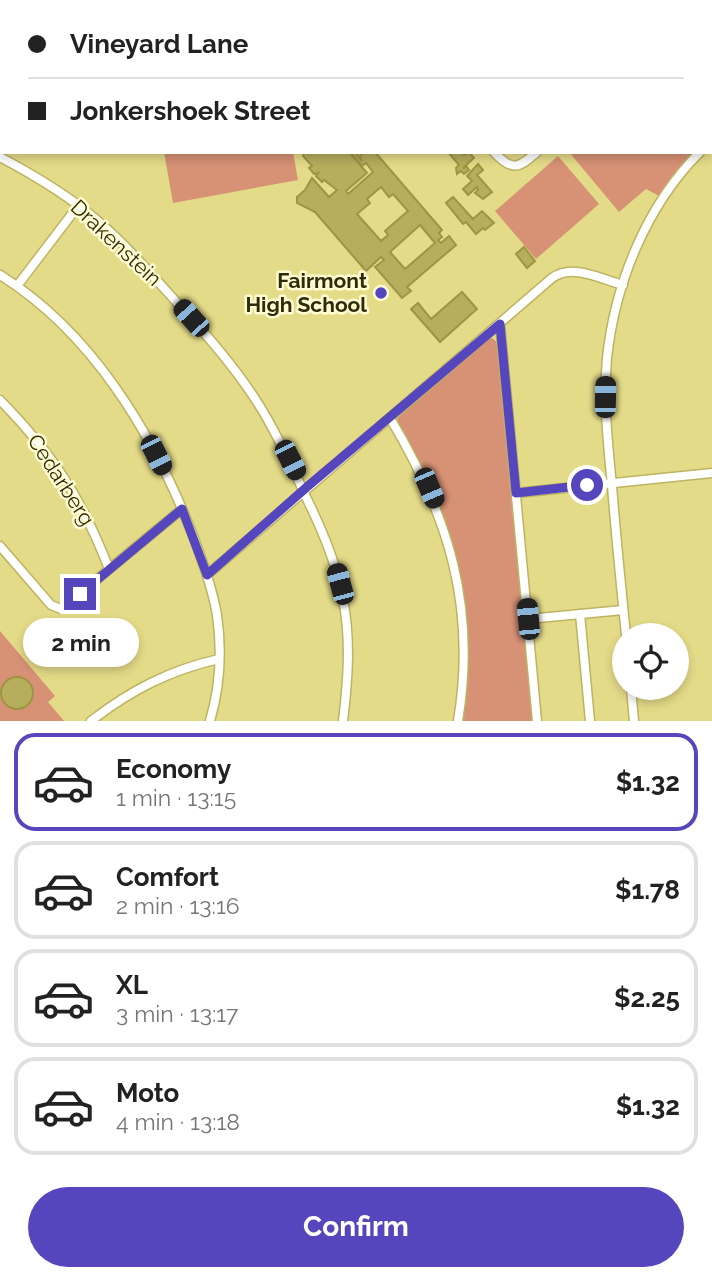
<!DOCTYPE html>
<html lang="en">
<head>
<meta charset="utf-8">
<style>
  :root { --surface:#fff; --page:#f2f2f2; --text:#222; --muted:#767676; --line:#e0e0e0; --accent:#5546bd }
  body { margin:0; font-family:Raleway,sans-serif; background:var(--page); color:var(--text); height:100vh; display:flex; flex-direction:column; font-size:26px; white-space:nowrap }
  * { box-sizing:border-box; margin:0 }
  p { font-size:23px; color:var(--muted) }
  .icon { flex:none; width:38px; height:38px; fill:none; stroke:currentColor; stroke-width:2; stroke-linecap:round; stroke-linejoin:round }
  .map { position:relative; height:721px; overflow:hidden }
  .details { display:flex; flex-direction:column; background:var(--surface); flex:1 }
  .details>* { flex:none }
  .guide { position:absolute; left:0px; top:0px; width:712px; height:154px; box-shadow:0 4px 10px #0003; display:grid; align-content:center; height:154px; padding:0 28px; background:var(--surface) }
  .tools { position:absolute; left:612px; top:623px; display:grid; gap:14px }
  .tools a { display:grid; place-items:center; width:77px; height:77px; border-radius:50%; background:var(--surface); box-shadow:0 4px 10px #0003; font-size:35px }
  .end { position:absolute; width:32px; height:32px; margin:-16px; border:9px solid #5546bd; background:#fff; box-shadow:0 0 0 4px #fff }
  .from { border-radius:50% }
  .bubble { position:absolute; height:49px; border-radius:24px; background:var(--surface); box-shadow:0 4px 10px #0003; font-size:23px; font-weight:700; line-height:49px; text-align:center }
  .car { position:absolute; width:21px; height:42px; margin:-21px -10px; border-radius:9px; box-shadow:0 0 5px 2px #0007; background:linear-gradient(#222 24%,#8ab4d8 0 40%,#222 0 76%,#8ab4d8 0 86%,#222 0) }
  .guide b { display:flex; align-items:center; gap:24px; height:66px; font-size:26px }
  .guide b+b { border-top:2px solid var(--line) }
  .guide i { width:18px; height:18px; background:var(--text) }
  ul { padding:12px 0 0; list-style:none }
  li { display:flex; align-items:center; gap:21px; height:98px; margin:0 14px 10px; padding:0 14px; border:4px solid var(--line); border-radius:21px }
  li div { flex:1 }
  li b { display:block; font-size:26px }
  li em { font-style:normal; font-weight:700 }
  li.selected { border-color:var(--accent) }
  li>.icon { width:63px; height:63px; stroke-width:1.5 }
  .button { display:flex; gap:14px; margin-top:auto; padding:14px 28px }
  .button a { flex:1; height:80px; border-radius:42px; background:var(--accent); color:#fff; font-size:28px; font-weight:700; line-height:80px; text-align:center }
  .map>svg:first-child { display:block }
  .green { fill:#d79175 }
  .building { fill:#b6ad5d; stroke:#9e9543; stroke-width:2; fill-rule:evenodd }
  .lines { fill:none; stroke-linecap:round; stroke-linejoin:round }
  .minor-casing { stroke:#bdb462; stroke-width:11 }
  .minor { stroke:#fff; stroke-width:8 }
  .route { stroke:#5546bd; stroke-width:9 }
  .poi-dot { fill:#5546bd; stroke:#fffbd3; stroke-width:2.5 }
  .labels { text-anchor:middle; stroke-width:5; stroke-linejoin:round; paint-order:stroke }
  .street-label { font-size:21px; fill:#2f2b08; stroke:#fffbd3 }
  .poi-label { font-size:21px; font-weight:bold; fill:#2f2b08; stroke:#fffbd3; text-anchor:end }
</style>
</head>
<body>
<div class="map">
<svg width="712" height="721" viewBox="0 0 712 721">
  <rect width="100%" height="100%" fill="#e4db88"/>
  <!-- green -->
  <path class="green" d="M164,152H293L298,180L173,203Z
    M569,152H694L659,196L646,189L619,212Z
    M558,156L599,204L536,259L495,211Z
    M492,338L498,343L534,721H462C478,607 453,519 397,421L399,415L486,340Z
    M0,631L55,696L48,702L64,721H0Z"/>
  <!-- building -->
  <path class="building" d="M304,152H349L367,173L346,191L348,194L373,172L366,163L362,166L350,152H360L357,155L362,161L360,156L364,152H375L442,230L439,233L442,237L438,240L441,243L449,236L456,245L407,287L411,291L402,298L375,267L384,260L381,257L366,271L315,212L297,203V197L305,190L312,178L329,197L337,190L324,180L322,182L316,176L318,173L314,174L309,168L312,166L303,156ZM381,187L389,197L393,194L408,211L385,231L388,235L381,241L357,214L370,203L367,199ZM420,225L435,243L405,269L390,252Z
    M448,152H462L464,155L469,152L474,158L463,168L467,167L469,170L464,174L461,171L457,174L456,168L459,165Z
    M478,164L483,170L477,175L492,192L483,199L475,193L478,190L477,187L468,195L463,189L472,181L467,176Z
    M453,197L473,219L482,211L494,223L485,230L483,228L476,234L466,222L463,224L446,203Z
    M524,247L535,261L527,268L516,254Z
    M462,292L477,309L440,342L411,309L418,303L431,319Z
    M1 693a16 16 0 1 1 32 0a16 16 0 1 1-32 0Z"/>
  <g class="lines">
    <!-- minor casing -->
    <g class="minor-casing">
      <path id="minor" d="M378,0V2
        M616,0L617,2
        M533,2L535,0
        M623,2L625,0
        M710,135L712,137
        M494,152C512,172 519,168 537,152
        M0,157C34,175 68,195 98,221C127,246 153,276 179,305C208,336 236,368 259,405C278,435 292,467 307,499C323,532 336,563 343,599C351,640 348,680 343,721
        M0,275C92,332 153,434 192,533C202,560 212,587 217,615C222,650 220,687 210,721
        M17,286L78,206
        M500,324L537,721
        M0,400C53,454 82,499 109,569
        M390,418C448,515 477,606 458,721
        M516,493L712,473
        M0,546L51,605L61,609L182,509
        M207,575L552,278C573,263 601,279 623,285
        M580,614L590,721
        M528,619L623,610
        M626,635C621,586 616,536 612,486C608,444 603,401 607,358C615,284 646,206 700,152
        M631,688L634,721
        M91,721C131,690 170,670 219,659"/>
    </g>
    <!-- minor -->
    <use href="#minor" class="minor"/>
  </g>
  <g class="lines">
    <!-- route -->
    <path class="route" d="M80,594L182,509L207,575L308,486L500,324L516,493L587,485"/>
  </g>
  <!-- markers -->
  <circle class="poi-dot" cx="381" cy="293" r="7"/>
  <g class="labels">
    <!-- street labels -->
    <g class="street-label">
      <text transform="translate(116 243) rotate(43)" y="7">Drakenstein</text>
      <text transform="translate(61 480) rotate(57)" y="7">Cedarberg</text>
    </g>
    <!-- poi labels -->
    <g class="poi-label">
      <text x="367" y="288">Fairmont<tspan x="367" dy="24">High School</tspan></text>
    </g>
  </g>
</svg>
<div class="tools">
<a><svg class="icon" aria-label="locate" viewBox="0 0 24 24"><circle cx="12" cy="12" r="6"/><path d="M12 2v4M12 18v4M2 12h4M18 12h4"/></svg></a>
</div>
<i class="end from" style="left:587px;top:485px"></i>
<i class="end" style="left:80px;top:594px"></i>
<div class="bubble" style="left:23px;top:618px;width:116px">2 min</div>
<i class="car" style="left:191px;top:318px;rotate:318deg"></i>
<i class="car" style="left:605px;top:397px;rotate:1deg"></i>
<i class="car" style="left:156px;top:455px;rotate:153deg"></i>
<i class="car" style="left:290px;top:460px;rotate:153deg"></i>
<i class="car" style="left:429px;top:488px;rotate:157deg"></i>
<i class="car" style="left:340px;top:584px;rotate:345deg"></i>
<i class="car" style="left:528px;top:619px;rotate:355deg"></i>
<div class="guide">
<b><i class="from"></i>Vineyard Lane</b>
<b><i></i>Jonkershoek Street</b>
</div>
</div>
<section class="details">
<ul>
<li class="selected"><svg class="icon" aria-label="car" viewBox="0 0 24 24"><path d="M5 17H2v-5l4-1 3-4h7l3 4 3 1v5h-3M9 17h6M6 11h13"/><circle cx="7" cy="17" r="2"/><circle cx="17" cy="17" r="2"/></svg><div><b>Economy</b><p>1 min · 13:15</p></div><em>$1.32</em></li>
<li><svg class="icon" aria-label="car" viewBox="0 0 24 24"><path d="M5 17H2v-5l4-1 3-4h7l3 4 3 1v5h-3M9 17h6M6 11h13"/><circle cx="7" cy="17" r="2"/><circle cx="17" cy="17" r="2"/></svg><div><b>Comfort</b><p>2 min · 13:16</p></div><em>$1.78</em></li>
<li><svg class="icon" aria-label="car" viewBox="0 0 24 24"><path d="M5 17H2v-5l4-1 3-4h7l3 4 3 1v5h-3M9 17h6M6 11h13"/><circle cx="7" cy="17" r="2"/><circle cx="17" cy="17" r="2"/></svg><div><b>XL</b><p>3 min · 13:17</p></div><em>$2.25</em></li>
<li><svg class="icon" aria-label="car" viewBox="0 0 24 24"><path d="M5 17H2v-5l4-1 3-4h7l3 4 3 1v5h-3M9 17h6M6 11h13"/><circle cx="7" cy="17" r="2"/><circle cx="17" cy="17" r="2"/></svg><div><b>Moto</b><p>4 min · 13:18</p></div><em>$1.32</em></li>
</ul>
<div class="button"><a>Confirm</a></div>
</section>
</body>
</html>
